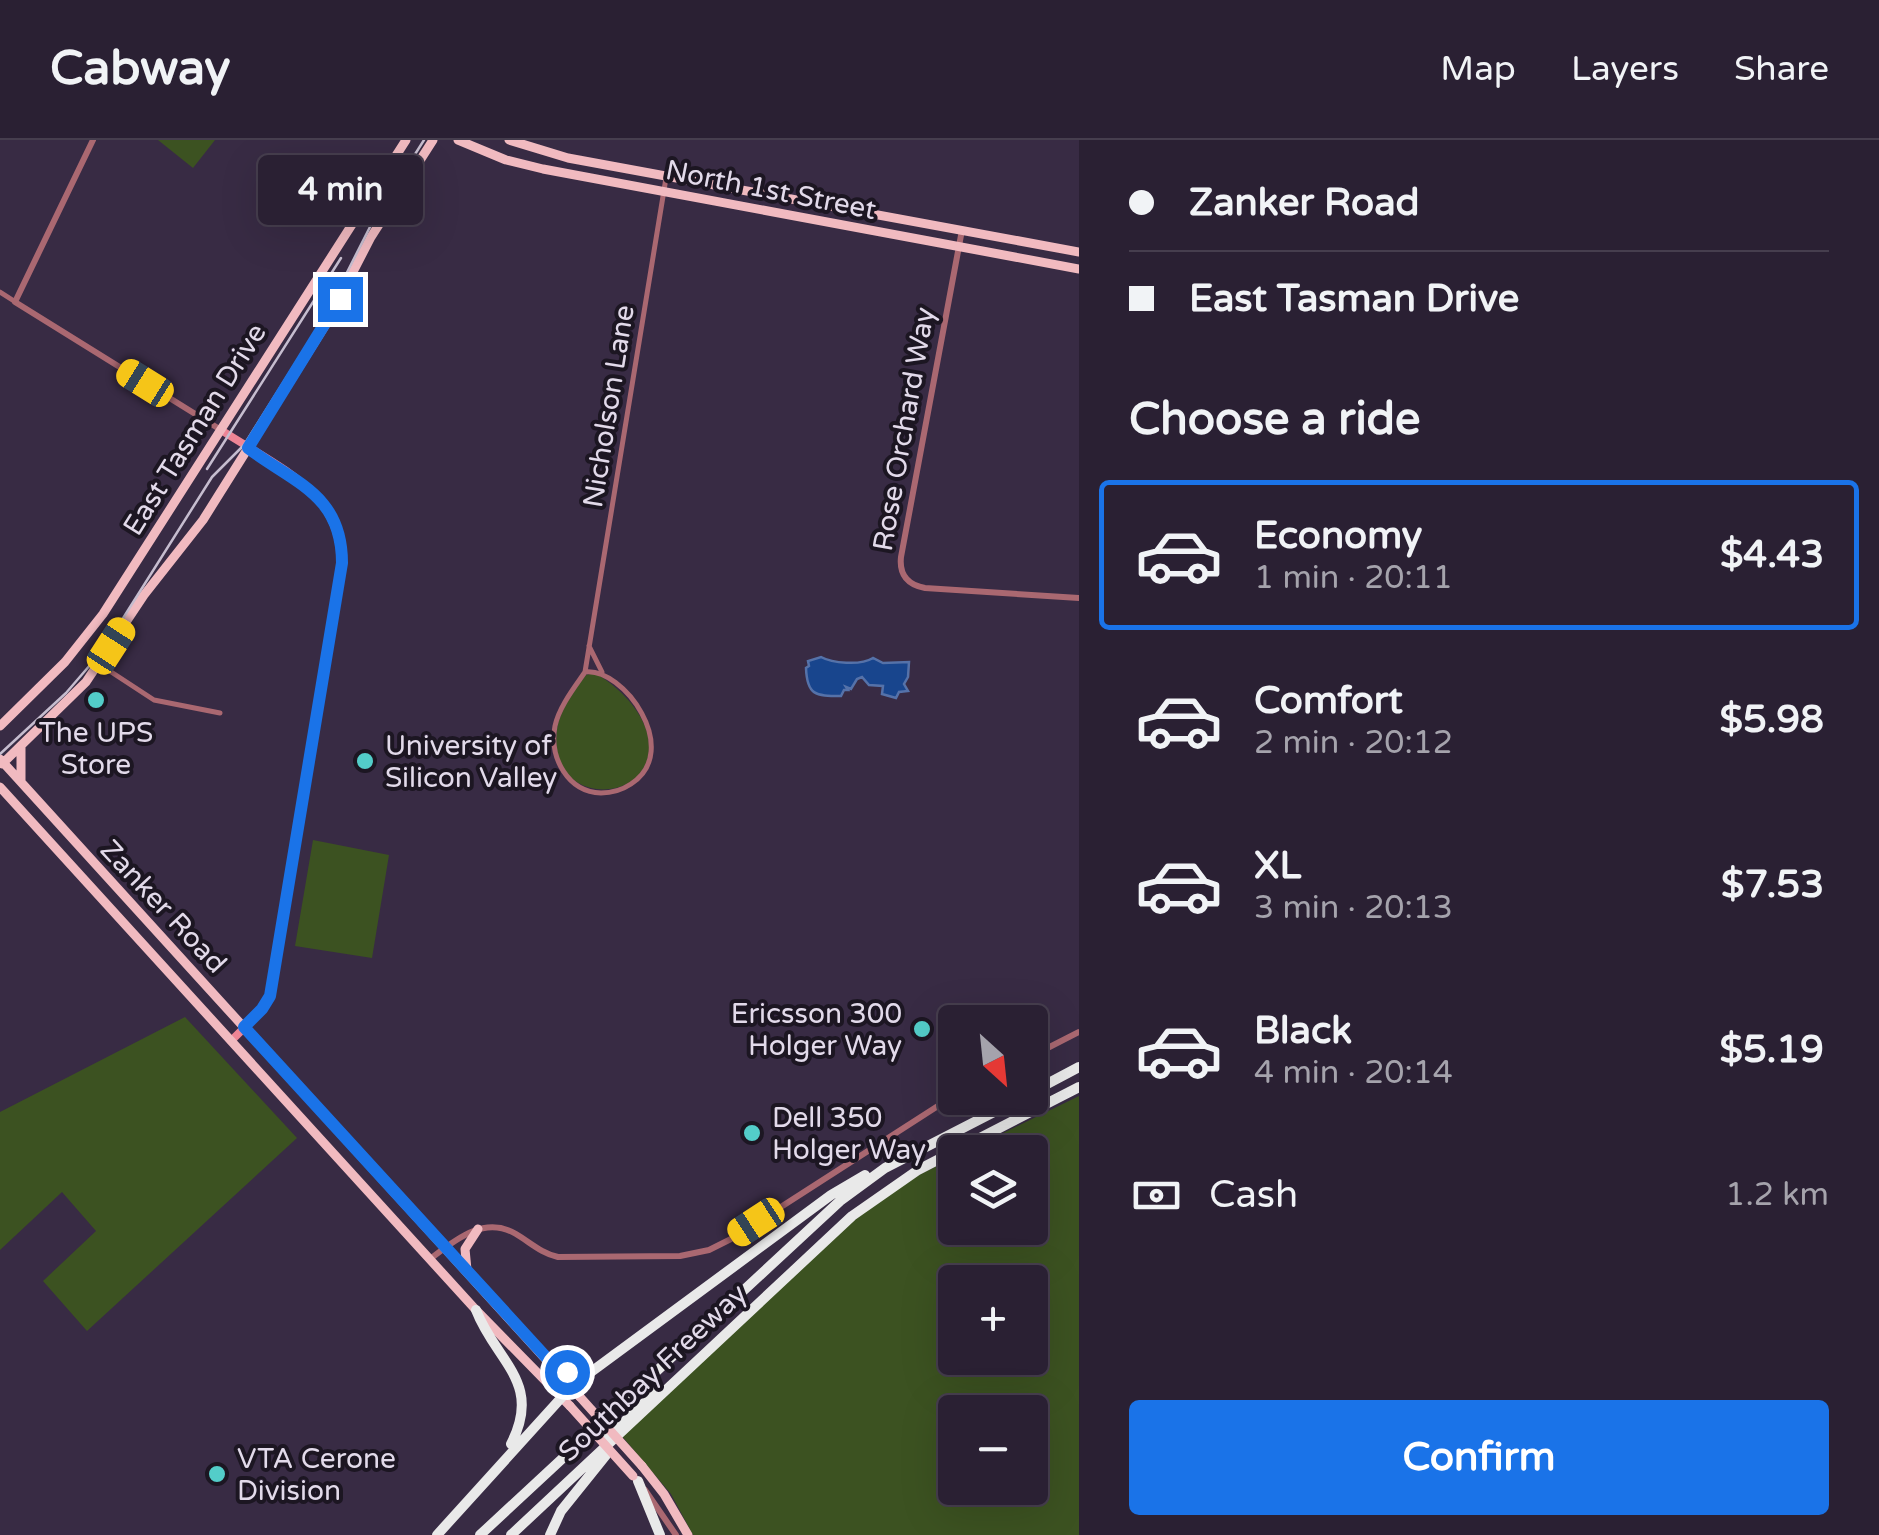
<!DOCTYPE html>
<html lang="en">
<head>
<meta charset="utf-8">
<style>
  :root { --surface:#2a2033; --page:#362d3f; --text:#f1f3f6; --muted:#a5a3ac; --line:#463e4e; --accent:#1a73e8 }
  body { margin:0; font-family:"Varela Round",sans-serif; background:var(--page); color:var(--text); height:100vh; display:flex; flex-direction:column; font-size:38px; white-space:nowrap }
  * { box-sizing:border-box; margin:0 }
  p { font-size:32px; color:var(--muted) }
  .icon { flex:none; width:55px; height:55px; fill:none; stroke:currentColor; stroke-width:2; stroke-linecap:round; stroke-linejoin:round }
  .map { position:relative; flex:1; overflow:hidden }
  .drawer { display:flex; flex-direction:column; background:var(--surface); width:800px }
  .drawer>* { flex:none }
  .banner { display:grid; align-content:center; height:220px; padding:0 50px; background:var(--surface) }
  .needle { width:65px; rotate:153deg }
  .buttons { position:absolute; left:938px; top:865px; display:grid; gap:20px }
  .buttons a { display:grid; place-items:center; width:110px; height:110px; border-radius:10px; background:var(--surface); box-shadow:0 10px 40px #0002,0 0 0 2px var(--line); font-size:50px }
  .end { position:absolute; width:45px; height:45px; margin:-22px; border:12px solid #1a73e8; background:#fff; box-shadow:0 0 0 5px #fff }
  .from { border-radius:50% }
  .bubble { position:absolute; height:70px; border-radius:10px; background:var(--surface); box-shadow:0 10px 40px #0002,0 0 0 2px var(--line); font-size:32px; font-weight:700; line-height:70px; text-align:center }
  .car { position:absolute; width:30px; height:60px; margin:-30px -15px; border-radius:12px; box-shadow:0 0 8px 2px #0007; background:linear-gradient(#f5c518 24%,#345 0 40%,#f5c518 0 76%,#345 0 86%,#f5c518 0) }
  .banner b { display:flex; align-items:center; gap:35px; height:95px; font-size:38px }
  .banner b+b { border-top:2px solid var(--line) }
  .banner i { width:25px; height:25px; background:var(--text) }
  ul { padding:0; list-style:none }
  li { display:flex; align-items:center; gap:30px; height:150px; margin:0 20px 15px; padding:0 30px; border:5px solid transparent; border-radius:10px }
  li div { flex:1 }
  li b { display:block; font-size:38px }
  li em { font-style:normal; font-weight:700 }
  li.current { border-color:var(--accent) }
  li>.icon { width:90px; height:90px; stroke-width:1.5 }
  h2 { padding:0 50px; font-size:45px; line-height:120px }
  .pay { display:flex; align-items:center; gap:25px; height:110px; padding:0 50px; font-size:38px }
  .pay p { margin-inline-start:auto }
  .action { display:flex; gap:20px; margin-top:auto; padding:20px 50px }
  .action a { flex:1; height:115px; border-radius:10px; background:var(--accent); color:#fff; font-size:40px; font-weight:700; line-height:115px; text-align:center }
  header { display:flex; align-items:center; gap:60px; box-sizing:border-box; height:140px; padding:0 50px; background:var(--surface); border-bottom:2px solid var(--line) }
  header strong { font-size:48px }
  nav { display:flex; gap:55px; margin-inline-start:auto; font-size:35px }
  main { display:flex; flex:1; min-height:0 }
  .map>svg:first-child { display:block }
  .green { fill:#3c5221; fill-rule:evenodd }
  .water { fill:#18458d; stroke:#5572a9; stroke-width:2.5 }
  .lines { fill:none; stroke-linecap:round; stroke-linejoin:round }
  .minor { stroke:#aa6871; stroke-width:5 }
  .tertiary { stroke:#aa6871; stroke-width:6 }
  .secondary { stroke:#ee8595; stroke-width:8 }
  .primary { stroke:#f1bac0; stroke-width:9 }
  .motorway { stroke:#e9e9e9; stroke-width:10 }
  .tram { stroke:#c6bdcf; stroke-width:2.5 }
  .primary-bridge { stroke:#f1bac0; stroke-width:9 }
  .route { stroke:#1a73e8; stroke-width:12 }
  .poi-dot { fill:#53cdc9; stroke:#1c1622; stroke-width:4 }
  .labels { text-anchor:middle; stroke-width:8; stroke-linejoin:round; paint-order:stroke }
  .street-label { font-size:28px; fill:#e2daea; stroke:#1c1622 }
  .poi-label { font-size:28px; fill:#e2daea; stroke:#1c1622; text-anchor:start }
</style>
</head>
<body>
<header>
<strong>Cabway</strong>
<nav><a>Map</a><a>Layers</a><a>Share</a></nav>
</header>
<main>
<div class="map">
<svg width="1079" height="1395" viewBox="0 0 1079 1395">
  <rect width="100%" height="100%" fill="#382b44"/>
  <!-- green -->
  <path class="green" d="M158,0H215L193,28Z
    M595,533C616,545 638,566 646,589C670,664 545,675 557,589C560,570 575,550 586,535Z
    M313,700L389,715L372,818L295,806Z
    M185,877L297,998L87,1191L43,1141L96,1091L62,1052L0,1110V972Z
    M1079,956V1395H693L671,1354L621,1295L886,1051L955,1017V1088H1030V1012H964ZM955,1142H1030V1218H955ZM955,1272H1030V1348H955Z"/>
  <!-- water -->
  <path class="water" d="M821,517C832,523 860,526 873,518L883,523L909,522L908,537L904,544L908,551L899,552L896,558L882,554L883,546L869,545L862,537L857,539L851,549L846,547L848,550H844L841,556C815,556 807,555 806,528L809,526L808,521Z"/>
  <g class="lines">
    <!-- minor -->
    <path class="minor" d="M0,152L14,161
      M589,506L602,532
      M99,524L154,560L220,573
      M585,532C623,527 683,610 631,644C622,650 612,653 601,653C568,652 549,618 555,586C559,567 574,548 585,532L666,38"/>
    <!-- tertiary -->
    <path class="tertiary" d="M93,0L15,162L221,290
      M962,90L901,417C899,435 908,445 925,448L1079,458
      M1030,917L1079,892
      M430,1119C455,1100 484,1075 516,1094C531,1103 541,1113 558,1117L680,1116L709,1110L731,1099L955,955
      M645,1350L676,1395"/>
    <!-- secondary -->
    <path class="secondary" d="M221,290C279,328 350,354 340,437L271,856L263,869L231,901"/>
    <!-- primary -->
    <path class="primary" d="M458,0L506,20L543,29L1079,129
      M509,0L568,18L1079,112
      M0,586L65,522L103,474L406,0
      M0,619L580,1257
      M2,624L86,542L144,455L203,380L326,184L371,97L433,0
      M21,640V607
      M0,647L476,1170L570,1266
      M467,1130L465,1109L478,1089
      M642,1326L664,1354L688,1395"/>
    <!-- motorway -->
    <path class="motorway" d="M1030,953L1079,927
      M476,1170C496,1222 543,1242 511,1304
      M556,1227L571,1233L588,1228
      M606,1299L656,1252
      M638,1341L660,1395
      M437,1395L572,1246L831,1055L865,1035
      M480,1395L840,1061L885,1028L1021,958
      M511,1395L852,1076L918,1030L1079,947
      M550,1395L561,1371L606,1315"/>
    <!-- tram -->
    <path class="tram" d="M207,329L341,118
      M0,614L66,553L103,510L212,337L244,305L324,178L374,79L424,0"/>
    <!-- primary-bridge -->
    <path class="primary-bridge" d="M580,1257L642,1326
      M570,1266L633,1336"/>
  </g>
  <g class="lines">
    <!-- route -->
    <path class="route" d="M340,159L248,308C294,343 342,354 342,423L270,856L262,869L244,887L556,1228L567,1232"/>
  </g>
  <!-- markers -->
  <g class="poi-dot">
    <circle cx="96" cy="560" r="10"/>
    <circle cx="365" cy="621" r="10"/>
    <circle cx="922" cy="889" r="10"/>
    <circle cx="752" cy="993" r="10"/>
    <circle cx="217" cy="1334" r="10"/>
  </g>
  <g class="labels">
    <!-- street labels -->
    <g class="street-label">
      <text transform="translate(771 49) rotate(11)" y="10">North 1st Street</text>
      <text transform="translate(608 266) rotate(-81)" y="10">Nicholson Lane</text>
      <text transform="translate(194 289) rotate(-58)" y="10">East Tasman Drive</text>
      <text transform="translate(903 289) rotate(-80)" y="10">Rose Orchard Way</text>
      <text transform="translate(164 766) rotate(47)" y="10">Zanker Road</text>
      <text transform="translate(652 1232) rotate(-43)" y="10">Southbay Freeway</text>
    </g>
    <!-- poi labels -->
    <g class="poi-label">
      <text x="96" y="602" text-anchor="middle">The UPS<tspan x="96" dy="32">Store</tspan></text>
      <text x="385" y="615">University of<tspan x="385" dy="32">Silicon Valley</tspan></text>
      <text x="902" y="883" text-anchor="end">Ericsson 300<tspan x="902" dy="32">Holger Way</tspan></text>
      <text x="772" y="987">Dell 350<tspan x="772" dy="32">Holger Way</tspan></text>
      <text x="237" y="1328">VTA Cerone<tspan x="237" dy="32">Division</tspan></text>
    </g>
  </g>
</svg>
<div class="buttons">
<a><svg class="needle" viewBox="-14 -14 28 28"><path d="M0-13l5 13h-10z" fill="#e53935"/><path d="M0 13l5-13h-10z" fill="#a5a3ac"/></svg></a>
<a><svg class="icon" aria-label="layers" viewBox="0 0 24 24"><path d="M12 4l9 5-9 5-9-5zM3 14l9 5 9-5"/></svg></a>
<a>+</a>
<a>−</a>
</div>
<i class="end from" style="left:567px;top:1232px"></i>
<i class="end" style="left:340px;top:159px"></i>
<div class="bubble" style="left:258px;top:15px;width:165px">4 min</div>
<i class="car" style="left:145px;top:243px;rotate:302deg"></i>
<i class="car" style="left:111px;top:506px;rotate:33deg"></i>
<i class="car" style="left:756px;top:1082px;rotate:237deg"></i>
</div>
<section class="drawer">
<div class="banner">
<b><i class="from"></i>Zanker Road</b>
<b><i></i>East Tasman Drive</b>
</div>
<h2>Choose a ride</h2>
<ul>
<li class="current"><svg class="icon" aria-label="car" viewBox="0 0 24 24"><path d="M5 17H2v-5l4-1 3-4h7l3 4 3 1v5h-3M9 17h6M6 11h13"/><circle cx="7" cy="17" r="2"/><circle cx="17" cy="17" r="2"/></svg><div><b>Economy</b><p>1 min · 20:11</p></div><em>$4.43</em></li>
<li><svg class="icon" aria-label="car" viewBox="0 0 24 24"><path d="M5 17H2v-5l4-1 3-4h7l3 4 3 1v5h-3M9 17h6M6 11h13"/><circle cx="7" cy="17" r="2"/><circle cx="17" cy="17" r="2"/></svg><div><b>Comfort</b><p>2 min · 20:12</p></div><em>$5.98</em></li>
<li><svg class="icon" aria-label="car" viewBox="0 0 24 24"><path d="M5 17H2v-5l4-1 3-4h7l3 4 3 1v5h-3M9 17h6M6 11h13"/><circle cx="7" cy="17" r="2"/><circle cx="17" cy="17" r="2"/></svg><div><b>XL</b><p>3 min · 20:13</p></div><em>$7.53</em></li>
<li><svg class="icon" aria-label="car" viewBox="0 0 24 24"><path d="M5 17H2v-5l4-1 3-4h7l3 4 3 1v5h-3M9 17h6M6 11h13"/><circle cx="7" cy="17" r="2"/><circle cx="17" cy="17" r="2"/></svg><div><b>Black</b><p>4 min · 20:14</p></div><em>$5.19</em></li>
</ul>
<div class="pay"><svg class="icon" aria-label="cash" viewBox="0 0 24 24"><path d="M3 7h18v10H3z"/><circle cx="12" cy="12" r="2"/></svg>Cash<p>1.2 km</p></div>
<div class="action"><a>Confirm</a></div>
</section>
</main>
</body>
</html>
